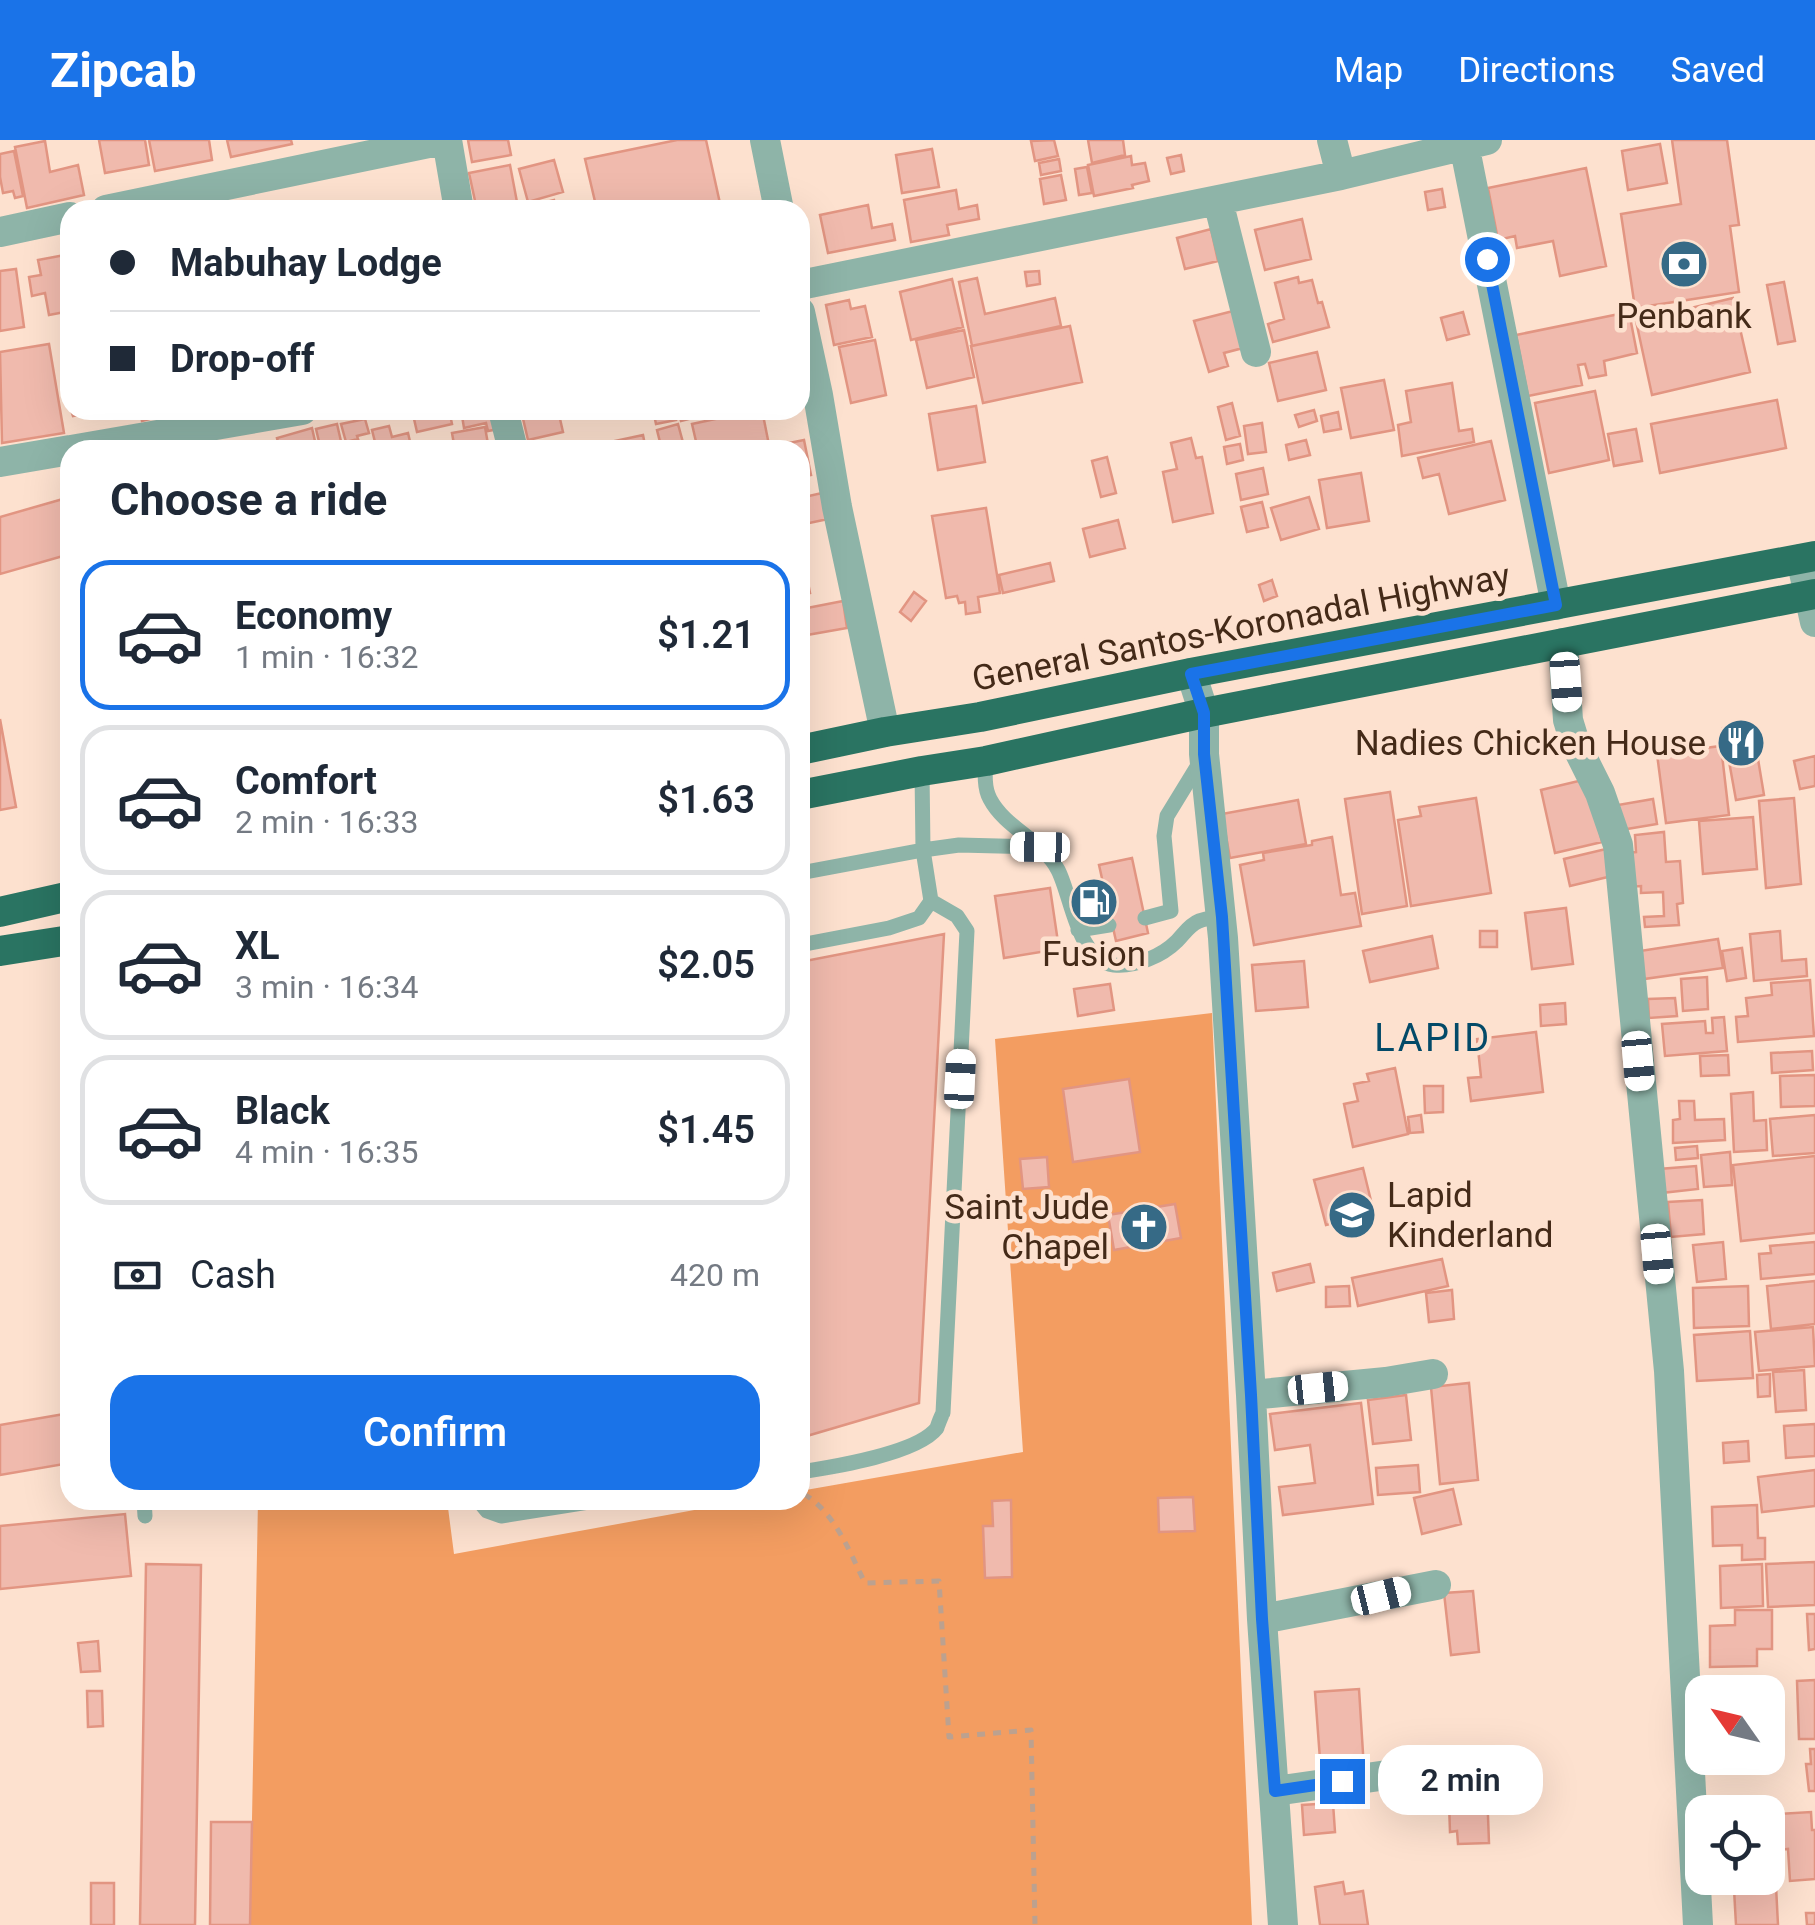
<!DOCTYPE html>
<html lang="en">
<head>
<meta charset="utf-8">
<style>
  :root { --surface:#fff; --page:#f6f6f7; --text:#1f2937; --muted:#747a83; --line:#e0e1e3; --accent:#1a73e8 }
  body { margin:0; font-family:Roboto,sans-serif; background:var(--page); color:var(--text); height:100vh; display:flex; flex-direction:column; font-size:38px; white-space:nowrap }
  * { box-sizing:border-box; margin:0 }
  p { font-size:32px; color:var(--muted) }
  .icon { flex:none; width:55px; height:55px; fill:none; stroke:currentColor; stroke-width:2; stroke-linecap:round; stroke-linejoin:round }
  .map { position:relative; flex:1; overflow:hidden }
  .details { position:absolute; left:60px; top:300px; width:750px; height:1070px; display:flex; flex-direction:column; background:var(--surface); border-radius:30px; box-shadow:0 10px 40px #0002 }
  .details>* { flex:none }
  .top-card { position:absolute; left:60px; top:60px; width:750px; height:220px; border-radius:30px; box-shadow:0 10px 40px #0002; display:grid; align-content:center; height:220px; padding:0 50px; background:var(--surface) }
  .needle { width:65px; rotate:304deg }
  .fabs { position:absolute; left:1685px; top:1535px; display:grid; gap:20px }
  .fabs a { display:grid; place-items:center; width:100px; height:100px; border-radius:20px; background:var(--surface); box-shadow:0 10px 40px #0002; font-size:50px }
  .end { position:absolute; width:45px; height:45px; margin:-22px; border:12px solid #1a73e8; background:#fff; box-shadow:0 0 0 5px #fff }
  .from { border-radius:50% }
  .bubble { position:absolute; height:70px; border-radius:30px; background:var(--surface); box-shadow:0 10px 40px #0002; font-size:32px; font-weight:600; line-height:70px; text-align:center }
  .car { position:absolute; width:30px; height:60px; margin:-30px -15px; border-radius:12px; box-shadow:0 0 8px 2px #0007; background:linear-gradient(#fff 24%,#345 0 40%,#fff 0 76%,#345 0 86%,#fff 0) }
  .top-card b { display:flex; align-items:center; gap:35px; height:95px; font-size:38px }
  .top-card b+b { border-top:2px solid var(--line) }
  .top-card i { width:25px; height:25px; background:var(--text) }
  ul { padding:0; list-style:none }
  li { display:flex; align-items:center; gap:30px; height:150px; margin:0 20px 15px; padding:0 30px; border:5px solid var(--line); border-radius:30px }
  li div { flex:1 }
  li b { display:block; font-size:38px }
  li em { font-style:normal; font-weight:600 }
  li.selected { border-color:var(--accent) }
  li>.icon { width:90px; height:90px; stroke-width:1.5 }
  h2 { padding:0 50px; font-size:45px; line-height:120px }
  .pay { display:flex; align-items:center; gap:25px; height:110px; padding:0 50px; font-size:38px }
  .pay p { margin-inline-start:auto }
  .action { display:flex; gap:20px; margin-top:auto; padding:20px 50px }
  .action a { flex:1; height:115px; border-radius:30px; background:var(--accent); color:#fff; font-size:40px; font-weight:600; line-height:115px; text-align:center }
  header { display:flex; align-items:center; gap:60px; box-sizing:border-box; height:140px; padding:0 50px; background:var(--accent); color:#fff }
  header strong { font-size:48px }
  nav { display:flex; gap:55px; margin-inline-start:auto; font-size:35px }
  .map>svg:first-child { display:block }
  .green { fill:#f39d61 }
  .building { fill:#f0baad; stroke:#e29582; stroke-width:2.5 }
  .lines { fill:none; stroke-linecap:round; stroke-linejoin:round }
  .path { stroke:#bca18f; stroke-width:5; stroke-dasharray:8 8; stroke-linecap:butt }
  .lane { stroke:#8eb4a8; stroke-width:15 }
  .street { stroke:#8eb4a8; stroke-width:30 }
  .highway { stroke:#2a7462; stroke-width:30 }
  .route { stroke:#1a73e8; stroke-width:12 }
  .labels { text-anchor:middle; stroke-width:9; stroke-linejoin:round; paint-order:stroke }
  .poi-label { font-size:35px; fill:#442a18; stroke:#fde1cf }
  .street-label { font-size:35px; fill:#442a18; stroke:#fde1cf }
  .neighbourhood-label { font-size:38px; letter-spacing:2.5px; fill:#034a68; stroke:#fde1cf }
</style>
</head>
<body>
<header>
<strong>Zipcab</strong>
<nav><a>Map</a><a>Directions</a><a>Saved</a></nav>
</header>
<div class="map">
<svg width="1815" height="1785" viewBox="0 0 1815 1785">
  <rect width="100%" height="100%" fill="#fde1cf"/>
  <!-- green -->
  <path class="green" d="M1212,873L1252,1785H250L258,1360H447L454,1414L749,1360H800V1351L1023,1312L995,899Z"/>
  <!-- building -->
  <path class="building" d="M99,0H145L149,25L105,33Z
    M149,0H209L212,20L155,31Z
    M227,0H291L292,4L231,17Z
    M468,0H508L511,15L472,22Z
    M677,0H706L721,68L705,70H597L585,19Z
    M1054,0L1058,16L1035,21L1031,1Z
    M1088,0H1123L1125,15L1092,23Z
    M1672,0H1727L1739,85L1730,86L1739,152L1635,168L1621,74L1681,64Z
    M45,1L50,32L78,25L84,55L27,68L15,7Z
    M1660,4L1667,43L1628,50L1622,11Z
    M932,9L939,47L902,53L896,15Z
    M14,11L23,56L15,58L13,51L3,53L0,37V14Z
    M1181,15L1184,31L1171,34L1167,18Z
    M1131,16L1132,25L1145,23L1149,41L1132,45L1133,48L1094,56L1088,25Z
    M1059,19L1061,31L1041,35L1039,23Z
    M554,20L563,52L528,62L519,29Z
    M510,25L517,62L477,70L469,33Z
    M1087,27L1092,53L1079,55L1075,29Z
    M1586,28L1606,126L1560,136L1553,101L1517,108L1515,96L1498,100L1488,48Z
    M1061,35L1066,60L1044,64L1040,39Z
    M1442,49L1445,67L1428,70L1425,52Z
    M956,50L959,69L977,65L979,79L947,85L949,95L911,102L904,60Z
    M554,60L556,70H523L522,68Z
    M868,65L872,88L892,84L895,100L828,113L820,75Z
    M1302,79L1311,119L1265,130L1255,90Z
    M1211,89L1218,121L1185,129L1177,98Z
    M70,114V125L65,126L70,171L49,175L45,153L32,156L29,137L41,135L38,120Z
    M16,129L24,187L0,191V131Z
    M1039,131L1040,144L1027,146L1025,132Z
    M1298,137L1299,143L1312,140L1318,163L1322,162L1329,187L1273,202L1268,184L1284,179L1275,143Z
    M977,138L985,174L1055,158L1061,186L972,206L959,142Z
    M952,139L963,187L911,200L900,152Z
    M1784,142L1795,201L1778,204L1767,145Z
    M1733,158L1750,232L1652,255L1636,181Z
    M849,160L851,169L865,166L872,197L834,205L826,165Z
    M1233,171L1243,208L1224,213L1228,226L1209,232L1194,181Z
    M1463,172L1469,194L1447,200L1441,178Z
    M1629,172L1637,213L1604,221L1606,235L1589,238L1585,224L1578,225L1582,245L1528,256L1516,195Z
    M1070,186L1082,242L983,263L971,206Z
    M964,190L974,237L927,248L916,200Z
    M875,200L886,255L851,263L839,207Z
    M49,204L64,293L2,303L0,212Z
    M1317,212L1326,250L1278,261L1269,223Z
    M1384,240L1394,290L1351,298L1341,248Z
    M1452,243L1459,291L1472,289L1474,302L1402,316L1398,285L1411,282L1406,251Z
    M1595,251L1609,320L1549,333L1535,263Z
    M1777,260L1786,308L1660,333L1651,284Z
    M1232,263L1240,296L1226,300L1218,267Z
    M976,266L985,322L938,330L929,274Z
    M71,270H103L73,276Z
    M140,270H162L160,271L162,276L142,281Z
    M412,270H449L452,284L417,292Z
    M461,270H500L504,288L488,291L486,283L464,288Z
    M521,270H558L563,292L528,300Z
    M653,270H674L676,280L656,284Z
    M678,270H711L712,273L681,281Z
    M757,270H762L769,305L756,308L757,310H698L692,284Z
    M1314,270L1317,281L1299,287L1295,275Z
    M1338,272L1341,289L1324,292L1321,276Z
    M365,279L369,293L357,296L358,299L346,302L341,284Z
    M1262,283L1266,312L1248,314L1244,286Z
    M337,284L343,310H321L316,289Z
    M678,284L685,310H662L657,290Z
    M389,286L392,297L408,293L412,310H377L372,290Z
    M485,287L489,310H455L452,293Z
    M312,288L317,310H280L277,298Z
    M1636,289L1642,321L1614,326L1608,294Z
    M643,295L646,310H573Z
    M1191,298L1196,318L1202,317L1213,373L1173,382L1163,332L1177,329L1171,303Z
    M804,300L811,335L800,337V310H764V308Z
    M1306,300L1310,315L1289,320L1286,305Z
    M1491,301L1505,360L1449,374L1439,334L1423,338L1418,318Z
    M1240,304L1243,320L1227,324L1224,307Z
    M1107,317L1116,353L1101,357L1092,321Z
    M1263,328L1268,354L1241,360L1236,334Z
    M1361,333L1369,381L1327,388L1319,340Z
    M822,353L828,379L800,385V358Z
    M70,357V414L0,434V377Z
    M1309,357L1319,389L1281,400L1271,368Z
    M1262,362L1268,387L1247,392L1241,367Z
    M986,368L1000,453L978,457L980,472L966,474L965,462L959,463L957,456L946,458L932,376Z
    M1118,380L1125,408L1090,417L1083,389Z
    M1050,423L1054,441L1003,453L999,435Z
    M807,437L810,453L802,455L800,438Z
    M1272,440L1277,456L1264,461L1259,445Z
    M914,452L926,461L911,481L900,472Z
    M843,461L847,488L807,495L802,469Z
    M0,579L16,667L0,670Z
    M1752,583L1764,655L1736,660L1723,588Z
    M1721,606L1729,675L1666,683L1657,614Z
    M1815,616V646L1800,649L1794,621Z
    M1587,639L1602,702L1555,713L1541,650Z
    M1390,652L1407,766L1362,774L1345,659Z
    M1476,658L1491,753L1411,766L1398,680L1421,676L1419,667Z
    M1794,658L1801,744L1766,748L1759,661Z
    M1653,659L1657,684L1621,690L1618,665Z
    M1298,660L1306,704L1230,718L1222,674Z
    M1753,677L1757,729L1703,734L1699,681Z
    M1664,692L1666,722L1680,721L1683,763L1677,764L1679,785L1645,787L1644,777L1664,776L1663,752L1641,753V746L1628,747L1625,713L1636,712L1635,695Z
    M1332,697L1341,755L1355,753L1361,786L1254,805L1240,725L1264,720L1263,713L1312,705V701Z
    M1606,709L1612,736L1570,746L1564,719Z
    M1132,718L1148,793L1116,801L1099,725Z
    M1050,748L1059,809L1004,818L995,756Z
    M1566,768L1573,824L1532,829L1525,773Z
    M1480,791H1497V807H1480Z
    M1780,791L1782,821L1806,819L1807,836L1754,841L1750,794Z
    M944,794L919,1263L800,1298V822Z
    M1432,796L1438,828L1370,842L1363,811Z
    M1718,799L1723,828L1644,839L1640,811Z
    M1742,808L1746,838L1727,841L1722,811Z
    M1304,821L1308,867L1256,871L1252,825Z
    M1707,837L1708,869L1683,871L1681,839Z
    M1810,840L1814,896L1738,902L1736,877L1748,876L1746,858L1772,855L1771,843Z
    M1110,844L1114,870L1078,876L1074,849Z
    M1675,858L1677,876L1649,878L1648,859Z
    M1565,863L1566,884L1541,886L1540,865Z
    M1724,877L1727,911L1665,916L1662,884L1705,881L1706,893H1713L1712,878Z
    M1536,892L1543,952L1471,961L1468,938L1481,937L1477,899Z
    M1812,911L1813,930L1772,933L1771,913Z
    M1728,915L1729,935L1701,936L1700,916Z
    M1395,928L1408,994L1353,1007L1344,964L1358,961L1354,944L1369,941L1367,934Z
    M1815,935V966L1781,967L1780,936Z
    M1129,939L1140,1012L1073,1022L1063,949Z
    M1424,946H1443V972L1425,973Z
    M1753,952L1754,981L1766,980L1767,1010L1734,1012L1731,954Z
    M1679,961H1694L1695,980L1724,979L1725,1000L1673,1003V980L1680,979Z
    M1421,975L1423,992L1410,993L1408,977Z
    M1815,975V1013L1773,1016L1770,979Z
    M1697,1006L1698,1018L1676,1020L1675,1008Z
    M1730,1012L1732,1045L1704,1047L1701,1015Z
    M1815,1016V1093L1741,1101L1733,1025Z
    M1047,1017L1049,1047L1023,1049L1020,1019Z
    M1696,1026L1698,1049L1661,1053L1659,1029Z
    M1363,1028L1374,1073L1326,1085L1314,1040Z
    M1702,1060L1704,1094L1671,1097L1668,1062Z
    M1175,1064L1181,1098L1114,1110L1108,1075Z
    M1723,1102L1726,1139L1697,1142L1693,1105Z
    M1815,1102V1134L1761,1139L1759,1114L1771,1113L1770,1106Z
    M1442,1119L1448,1146L1358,1166L1352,1138Z
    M1310,1124L1314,1142L1277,1151L1273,1133Z
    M1815,1141V1184L1771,1189L1767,1146Z
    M1349,1146L1350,1166L1326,1167V1147Z
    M1748,1146L1749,1186L1694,1188L1693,1148Z
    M1452,1150L1454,1179L1429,1182L1426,1153Z
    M1813,1187L1815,1226L1759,1231L1755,1192Z
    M1750,1191L1753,1238L1697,1241L1694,1195Z
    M1804,1230L1806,1270L1776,1272L1773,1232Z
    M1770,1234V1256L1758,1257L1757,1235Z
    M1469,1243L1478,1340L1440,1344L1431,1247Z
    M1406,1255L1411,1300L1373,1304L1368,1260Z
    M1361,1263L1373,1364L1283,1375L1279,1347L1315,1343L1310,1305L1275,1310L1270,1274Z
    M70,1273V1323L0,1335V1285Z
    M1815,1284V1316L1786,1318L1784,1286Z
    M1748,1301L1749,1321L1724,1323L1723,1303Z
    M1418,1325L1420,1352L1378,1355L1376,1328Z
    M1815,1330V1366L1762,1372L1758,1337Z
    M1453,1349L1461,1384L1422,1394L1414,1358Z
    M1193,1357L1195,1391L1159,1392L1158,1358Z
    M1011,1360L1012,1437L985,1438L983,1386H993L992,1361Z
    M1757,1365L1758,1398H1765V1419L1742,1420V1405L1713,1406L1712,1367Z
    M125,1374L131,1436L0,1449V1386Z
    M1815,1422V1465L1768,1467L1766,1424Z
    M146,1424L201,1425L195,1785H140Z
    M1762,1424L1763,1466L1721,1468L1720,1426Z
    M1473,1451L1479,1512L1451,1515L1444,1453Z
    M1735,1470H1772V1509H1757V1526L1710,1527V1486L1735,1485Z
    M1807,1474H1815V1509L1809,1510Z
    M98,1501L100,1531L81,1532L78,1503Z
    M1815,1540V1599H1799L1797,1541Z
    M1359,1549L1364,1629L1321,1633L1315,1552Z
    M87,1551H102L103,1586L88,1587Z
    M1810,1609H1815V1651H1809L1806,1624H1811Z
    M1487,1649L1489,1703L1458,1704L1457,1691L1450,1692L1449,1663H1461V1650Z
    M1333,1663L1335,1692L1304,1695L1302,1665Z
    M1811,1672L1812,1690H1815V1739L1790,1741L1788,1709L1779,1710L1777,1674Z
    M1768,1676H1777L1778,1706H1768Z
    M211,1682H252L250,1785H210Z
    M1343,1742L1345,1754L1363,1751L1368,1785H1320L1315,1747Z
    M91,1743H114V1785H91Z
    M1776,1746L1778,1785H1736L1734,1749Z
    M1806,1773H1815V1785H1807Z"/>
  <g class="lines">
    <!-- path -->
    <path class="path" d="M804,1354C836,1374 849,1411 865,1443L939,1441L949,1597L1031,1590L1035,1785"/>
    <!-- lane -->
    <path class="lane" d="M986,621C985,634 984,648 990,659C1005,688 1043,701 1058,730C1072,757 1077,820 1114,825C1136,827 1162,816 1177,801C1184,794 1189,785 1199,781C1206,778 1214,778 1222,777
      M800,733L923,710L922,631
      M1145,778L1171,771L1164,696L1167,676L1200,622
      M1078,790L1109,785
      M800,805L889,788L919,778L931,761L923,710L959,705L1039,707
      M800,1332C832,1327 917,1314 937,1288C937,1287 942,1274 943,1273L967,791L957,776L931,761
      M144,1360L145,1376
      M478,1360L487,1371L501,1376L601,1360"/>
    <!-- street -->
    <path class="street" d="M447,0L459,70
      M765,0L779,70
      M1332,0L1341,35
      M1464,4L1556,465
      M1218,61L1256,212
      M106,70L443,0
      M0,92L70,77
      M800,145L1341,35L1487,0
      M800,172L818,255L837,367L885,592
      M503,270L513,310
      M71,310L302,270
      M0,322L70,310
      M1801,419L1815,482
      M1563,503L1568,580L1575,603L1600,653L1618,705L1669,1231L1698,1785
      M1191,533L1204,573V614L1223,798L1251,1255L1262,1479L1283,1785
      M1251,1255L1386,1242L1433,1234
      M1262,1479L1436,1445
      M1275,1651L1443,1627"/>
    <!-- highway -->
    <path class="highway" d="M800,610L885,592L980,577L1191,533L1815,416
      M800,655L922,631L986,621L1204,573L1815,454
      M0,772L70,756
      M0,811L70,800"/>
  </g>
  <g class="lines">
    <!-- route -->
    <path class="route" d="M1342,1641L1275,1651L1262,1479L1251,1255L1222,777L1204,614V573L1191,534L1556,465L1487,119"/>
  </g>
  <!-- icons -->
  <defs>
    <g id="bank-disc" transform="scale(2.5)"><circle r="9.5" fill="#366a86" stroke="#fde1cf"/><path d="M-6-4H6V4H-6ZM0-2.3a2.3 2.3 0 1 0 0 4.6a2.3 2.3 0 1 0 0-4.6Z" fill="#fff"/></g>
    <g id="restaurant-disc" transform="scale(2.5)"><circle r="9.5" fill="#366a86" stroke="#fde1cf"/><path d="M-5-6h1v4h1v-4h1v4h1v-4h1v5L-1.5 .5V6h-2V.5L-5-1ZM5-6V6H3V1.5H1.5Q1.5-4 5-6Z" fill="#fff"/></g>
    <g id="fuel-disc" transform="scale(2.5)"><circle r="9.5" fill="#366a86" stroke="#fde1cf"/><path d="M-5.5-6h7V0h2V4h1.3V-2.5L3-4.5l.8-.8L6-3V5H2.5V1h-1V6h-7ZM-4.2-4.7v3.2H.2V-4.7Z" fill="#fff"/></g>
    <g id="school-disc" transform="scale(2.5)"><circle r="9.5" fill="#366a86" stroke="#fde1cf"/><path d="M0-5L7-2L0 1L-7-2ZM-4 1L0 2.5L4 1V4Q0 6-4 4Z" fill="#fff"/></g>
    <g id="church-disc" transform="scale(2.5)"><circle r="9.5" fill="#366a86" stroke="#fde1cf"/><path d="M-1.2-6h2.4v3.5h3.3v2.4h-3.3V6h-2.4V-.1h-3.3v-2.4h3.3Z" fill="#fff"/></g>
  </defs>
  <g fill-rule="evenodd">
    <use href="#bank-disc" x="1684" y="124"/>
    <use href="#restaurant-disc" x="1741" y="603"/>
    <use href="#fuel-disc" x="1094" y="762"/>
    <use href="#school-disc" x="1352" y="1075"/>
    <use href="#church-disc" x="1144" y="1087"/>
  </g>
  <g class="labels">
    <!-- poi labels -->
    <g class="poi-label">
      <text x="1684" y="188">Penbank</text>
      <text x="1706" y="615" text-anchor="end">Nadies Chicken House</text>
      <text x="1094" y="826">Fusion</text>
      <text x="1387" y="1067" text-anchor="start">Lapid<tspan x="1387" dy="40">Kinderland</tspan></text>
      <text x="1109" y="1079" text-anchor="end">Saint Jude<tspan x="1109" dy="40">Chapel</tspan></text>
    </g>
    <!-- street labels -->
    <g class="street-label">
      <text transform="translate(1241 487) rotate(-11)" y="12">General Santos-Koronadal Highway</text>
    </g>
    <!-- neighbourhood labels -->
    <g class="neighbourhood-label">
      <text x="1433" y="911">LAPID</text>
    </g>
  </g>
</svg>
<div class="fabs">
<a><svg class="needle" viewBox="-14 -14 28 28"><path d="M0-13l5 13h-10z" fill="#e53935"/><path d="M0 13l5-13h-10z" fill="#747a83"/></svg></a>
<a><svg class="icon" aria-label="locate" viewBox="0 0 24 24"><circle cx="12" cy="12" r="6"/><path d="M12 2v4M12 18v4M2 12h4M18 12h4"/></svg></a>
</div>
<i class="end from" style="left:1487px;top:119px"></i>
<i class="end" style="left:1342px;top:1641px"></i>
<div class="bubble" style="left:1378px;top:1605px;width:165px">2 min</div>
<i class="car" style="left:1566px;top:542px;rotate:176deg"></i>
<i class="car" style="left:1040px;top:707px;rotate:271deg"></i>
<i class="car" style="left:1638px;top:921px;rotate:175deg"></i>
<i class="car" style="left:960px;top:939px;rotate:3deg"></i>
<i class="car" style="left:1657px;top:1114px;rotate:175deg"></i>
<i class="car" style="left:1318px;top:1248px;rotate:84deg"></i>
<i class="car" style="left:1381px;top:1456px;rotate:76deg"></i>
<div class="top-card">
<b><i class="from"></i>Mabuhay Lodge</b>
<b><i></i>Drop-off</b>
</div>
<section class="details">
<h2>Choose a ride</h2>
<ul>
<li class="selected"><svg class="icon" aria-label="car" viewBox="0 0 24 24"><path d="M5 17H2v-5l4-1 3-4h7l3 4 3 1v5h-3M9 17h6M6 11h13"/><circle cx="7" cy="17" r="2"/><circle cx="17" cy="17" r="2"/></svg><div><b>Economy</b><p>1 min · 16:32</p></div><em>$1.21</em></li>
<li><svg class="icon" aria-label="car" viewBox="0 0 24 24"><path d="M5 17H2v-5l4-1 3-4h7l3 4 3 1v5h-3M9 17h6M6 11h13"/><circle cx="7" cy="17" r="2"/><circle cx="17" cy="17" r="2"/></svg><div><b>Comfort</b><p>2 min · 16:33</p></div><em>$1.63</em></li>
<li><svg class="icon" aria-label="car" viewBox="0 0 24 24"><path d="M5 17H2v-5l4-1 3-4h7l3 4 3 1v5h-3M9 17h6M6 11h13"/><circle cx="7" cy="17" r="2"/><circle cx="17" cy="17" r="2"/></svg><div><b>XL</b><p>3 min · 16:34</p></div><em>$2.05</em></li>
<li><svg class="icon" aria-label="car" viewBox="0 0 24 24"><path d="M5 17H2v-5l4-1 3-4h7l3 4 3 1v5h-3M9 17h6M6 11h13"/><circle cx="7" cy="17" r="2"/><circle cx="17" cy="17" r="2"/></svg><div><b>Black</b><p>4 min · 16:35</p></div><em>$1.45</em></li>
</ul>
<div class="pay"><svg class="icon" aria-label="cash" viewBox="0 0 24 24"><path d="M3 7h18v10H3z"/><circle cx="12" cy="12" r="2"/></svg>Cash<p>420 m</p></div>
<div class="action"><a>Confirm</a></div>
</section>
</div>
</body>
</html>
